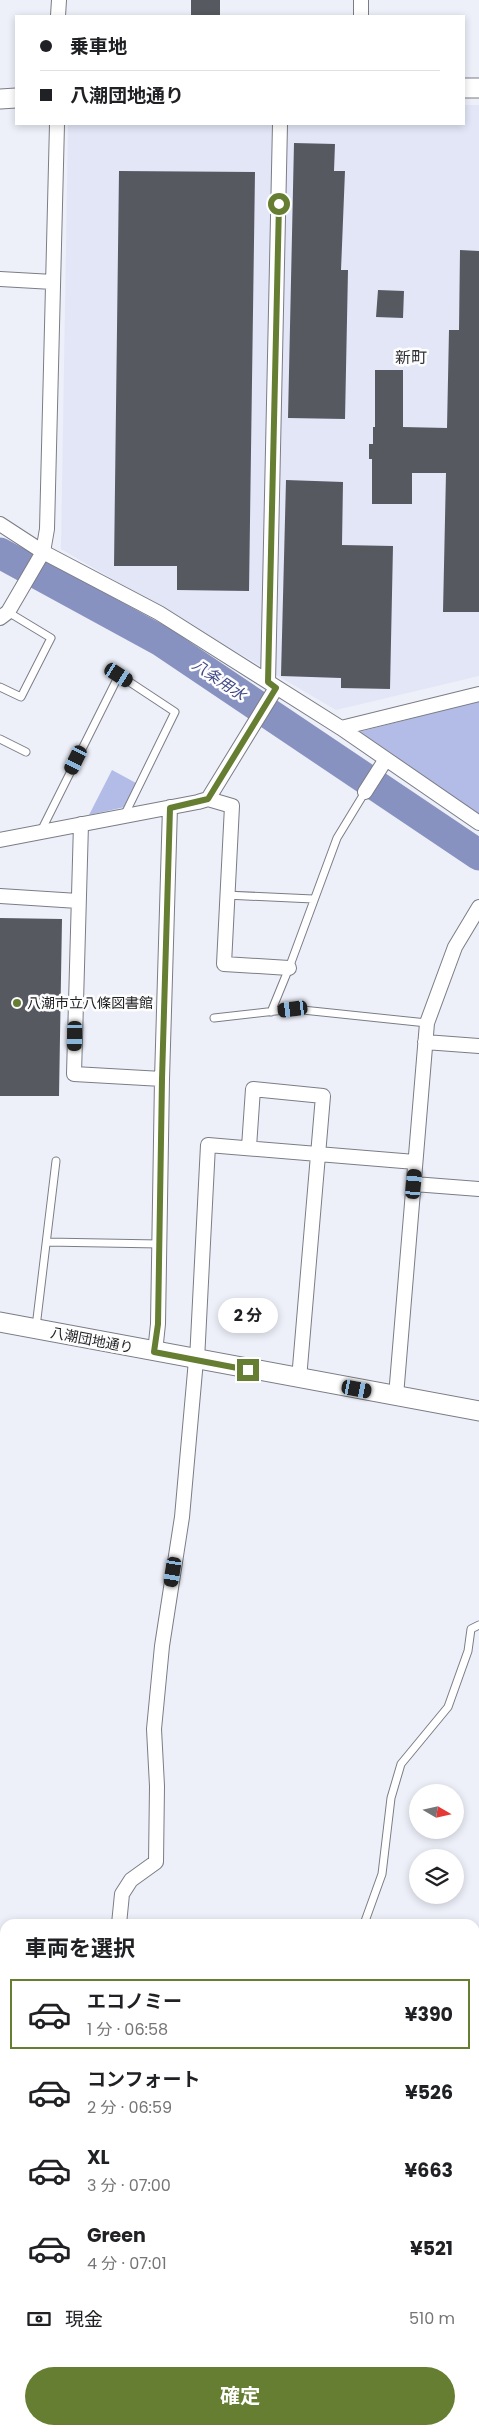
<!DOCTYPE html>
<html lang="ja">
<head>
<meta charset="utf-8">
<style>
  :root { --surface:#fff; --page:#f6f6f6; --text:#202124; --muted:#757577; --line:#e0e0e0; --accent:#657e31 }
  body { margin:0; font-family:Poppins,"Noto Sans JP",sans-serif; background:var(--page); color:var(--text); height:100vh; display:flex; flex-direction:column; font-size:19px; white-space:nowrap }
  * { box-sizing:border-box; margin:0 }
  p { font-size:16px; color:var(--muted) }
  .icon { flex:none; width:28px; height:28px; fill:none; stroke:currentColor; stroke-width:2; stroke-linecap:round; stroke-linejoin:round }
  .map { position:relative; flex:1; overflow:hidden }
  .details { position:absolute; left:0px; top:1919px; width:480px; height:516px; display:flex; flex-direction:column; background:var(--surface); border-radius:15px 15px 0 0; box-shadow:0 2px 8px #0003 }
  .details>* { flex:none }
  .banner { position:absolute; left:15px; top:15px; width:450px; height:110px; border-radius:0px; box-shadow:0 2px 8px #0003; display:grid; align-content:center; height:110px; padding:0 25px; background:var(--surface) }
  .needle { width:32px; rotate:99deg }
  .buttons { position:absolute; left:409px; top:1784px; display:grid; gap:10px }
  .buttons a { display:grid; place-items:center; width:55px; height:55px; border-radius:50%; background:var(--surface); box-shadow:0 2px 8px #0003; font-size:25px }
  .end { position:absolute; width:22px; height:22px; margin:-11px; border:6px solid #657e31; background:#fff; box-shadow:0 0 0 2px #fff }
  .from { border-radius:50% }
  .bubble { position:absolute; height:35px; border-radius:18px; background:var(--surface); box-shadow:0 2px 8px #0003; font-size:16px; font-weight:700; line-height:35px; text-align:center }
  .car { position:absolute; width:15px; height:30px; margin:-15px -8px; border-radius:6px; box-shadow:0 0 4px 1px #0007; background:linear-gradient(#222 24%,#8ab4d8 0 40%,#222 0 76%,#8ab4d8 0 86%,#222 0) }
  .banner b { display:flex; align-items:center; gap:18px; height:48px; font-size:19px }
  .banner b+b { border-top:1px solid var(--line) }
  .banner i { width:12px; height:12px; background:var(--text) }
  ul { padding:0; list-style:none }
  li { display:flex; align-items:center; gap:15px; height:70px; margin:0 10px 8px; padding:0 15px; border:2px solid transparent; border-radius:0px }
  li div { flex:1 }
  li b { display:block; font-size:19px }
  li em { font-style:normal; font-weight:700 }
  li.on { border-color:var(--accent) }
  li>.icon { width:45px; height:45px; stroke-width:1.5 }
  h2 { padding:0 25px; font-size:22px; line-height:60px }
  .pay { display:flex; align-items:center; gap:12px; height:55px; padding:0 25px; font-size:19px }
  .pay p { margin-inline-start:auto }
  .action { display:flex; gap:10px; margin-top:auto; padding:10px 25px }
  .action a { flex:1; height:58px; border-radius:30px; background:var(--accent); color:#fff; font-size:20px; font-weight:700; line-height:58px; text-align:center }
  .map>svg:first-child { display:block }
  .built { fill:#e2e6f7 }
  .green { fill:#b2bce7 }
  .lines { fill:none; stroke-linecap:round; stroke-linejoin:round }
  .river { stroke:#8892c0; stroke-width:31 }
  .building { fill:#575961 }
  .lane-casing { stroke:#7b7d86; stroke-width:9 }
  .street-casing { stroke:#7b7d86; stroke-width:16 }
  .secondary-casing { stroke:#7b7d86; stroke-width:21 }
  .lane { stroke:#fff; stroke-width:7 }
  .street { stroke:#fff; stroke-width:14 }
  .secondary { stroke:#fff; stroke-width:19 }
  .route { stroke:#657e31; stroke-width:6 }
  .poi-dot { fill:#657e31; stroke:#fdfdfd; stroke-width:2 }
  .labels { text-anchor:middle; stroke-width:5; stroke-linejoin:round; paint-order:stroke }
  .poi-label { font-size:14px; fill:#1e1f22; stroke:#fdfdfd; text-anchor:start }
  .street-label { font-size:14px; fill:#1e1f22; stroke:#fdfdfd }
  .water-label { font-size:15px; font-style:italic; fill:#414a87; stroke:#fdfdfd }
  .quarter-label { font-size:16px; fill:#313239; stroke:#fdfdfd }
</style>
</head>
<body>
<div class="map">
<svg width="479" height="2434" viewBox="0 0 479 2434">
  <rect width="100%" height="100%" fill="#edf0f9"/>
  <!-- built -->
  <path class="built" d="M464,105H479V676L336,710L61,549L68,124H464Z"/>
  <!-- green -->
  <path class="green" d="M479,701V825L355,733Z
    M112,770L136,783L125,807L89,815Z"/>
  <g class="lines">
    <!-- river -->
    <path class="river" d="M0,553L161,641L479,855"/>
  </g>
  <!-- building -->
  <path class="building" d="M191,0H220V16H191Z
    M294,143L335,144L334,171H345L341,270H348L345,419L288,418Z
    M119,171L255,172L249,591L177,590V566H114Z
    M460,250L479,251V612H443L446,473H412V504H372V459H369V444H373V427H375V370H403V427L447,428L449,330H459Z
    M378,290L404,291L403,318L376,317Z
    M286,480L343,482L342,545L393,546L390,689L341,688V678L281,676Z
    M0,918L62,919L59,1096H0Z"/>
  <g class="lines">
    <!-- lane casing -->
    <g class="lane-casing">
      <path id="lane" d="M0,687L21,697L51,638L8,612
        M0,739L26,752
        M41,831L119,675L175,712L124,816
        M226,895L313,899
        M271,1012L289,968L337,838L365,792
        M214,1018L293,1009L427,1023
        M47,1242L159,1244
        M36,1327L56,1161
        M364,1924L382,1874L391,1798L401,1764L448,1707L468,1651L471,1629L479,1625
        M0,1957H5
        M475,2145H479
        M475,2248L478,2264L475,2284
        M0,2356L5,2357
        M426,2430L469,2434"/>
    </g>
    <!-- street casing -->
    <g class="street-casing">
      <path id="street" d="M58,16L59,0
        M361,16V0
        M0,279L53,282
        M0,524L43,552L159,613L341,728L479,823
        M0,618L8,612L43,552L47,529L57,124
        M268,682L280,124
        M341,728L479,694
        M365,792L386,759
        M208,799L232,806L224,964L289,968
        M81,824L74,1074L162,1079
        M0,840L198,802L208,799L276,688
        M0,896L78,901
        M425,1042L479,1046
        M249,1147L253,1089L323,1096L299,1379
        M414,1184L479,1189
        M155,1352L158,1324L162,1079L170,807
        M197,1360L208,1145L415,1162
        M396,1396L427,1023L455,947L479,907
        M119,1924L122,1894L131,1880L156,1862L157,1786L154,1729L162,1646L182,1517L196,1360"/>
    </g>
    <!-- secondary casing -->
    <g class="secondary-casing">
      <path id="secondary" d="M464,88H479
        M0,99L16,98
        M0,1322L479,1411"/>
    </g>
    <!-- lane -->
    <use href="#lane" class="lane"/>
    <!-- street -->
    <use href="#street" class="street"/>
    <!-- secondary -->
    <use href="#secondary" class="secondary"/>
  </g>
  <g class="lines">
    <!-- route -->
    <path class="route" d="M248,1370L154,1352L158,1324L162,1079L170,808L208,799L276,688L268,682L279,204"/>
  </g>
  <!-- markers -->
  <circle class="poi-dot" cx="17" cy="1003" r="5"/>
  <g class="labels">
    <!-- poi labels -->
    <g class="poi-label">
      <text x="27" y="1008">八潮市立八條図書館</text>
    </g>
    <!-- street labels -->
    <g class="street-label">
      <text transform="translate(92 1340) rotate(11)" y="5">八潮団地通り</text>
    </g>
    <!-- water labels -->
    <g class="water-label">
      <text transform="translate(219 680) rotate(34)" y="5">八条用水</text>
    </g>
    <!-- quarter labels -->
    <g class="quarter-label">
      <text x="411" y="363">新町</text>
    </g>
  </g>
</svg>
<div class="buttons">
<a><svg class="needle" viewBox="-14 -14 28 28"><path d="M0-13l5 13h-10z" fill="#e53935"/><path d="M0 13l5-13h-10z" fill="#757577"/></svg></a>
<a><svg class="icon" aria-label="layers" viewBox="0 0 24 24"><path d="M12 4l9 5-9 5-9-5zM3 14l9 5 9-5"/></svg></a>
</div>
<i class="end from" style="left:279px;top:204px"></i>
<i class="end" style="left:248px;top:1370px"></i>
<div class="bubble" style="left:218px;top:1298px;width:60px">2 分</div>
<i class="car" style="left:119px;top:675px;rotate:123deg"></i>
<i class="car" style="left:76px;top:760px;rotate:206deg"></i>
<i class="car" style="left:293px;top:1009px;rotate:263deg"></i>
<i class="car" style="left:75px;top:1036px;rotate:181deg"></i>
<i class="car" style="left:414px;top:1184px;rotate:5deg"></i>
<i class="car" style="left:357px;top:1389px;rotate:101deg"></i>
<i class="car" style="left:173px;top:1572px;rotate:189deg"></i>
<div class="banner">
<b><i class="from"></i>乗車地</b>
<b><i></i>八潮団地通り</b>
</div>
<section class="details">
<h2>車両を選択</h2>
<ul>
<li class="on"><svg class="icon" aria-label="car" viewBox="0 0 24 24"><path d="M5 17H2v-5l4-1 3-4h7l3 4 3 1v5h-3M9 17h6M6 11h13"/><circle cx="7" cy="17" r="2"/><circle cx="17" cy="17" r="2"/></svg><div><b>エコノミー</b><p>1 分 · 06:58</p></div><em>¥390</em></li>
<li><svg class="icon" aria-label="car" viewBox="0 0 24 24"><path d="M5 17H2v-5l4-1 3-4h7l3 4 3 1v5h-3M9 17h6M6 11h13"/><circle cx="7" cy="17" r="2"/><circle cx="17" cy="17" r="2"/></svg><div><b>コンフォート</b><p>2 分 · 06:59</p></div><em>¥526</em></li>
<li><svg class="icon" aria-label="car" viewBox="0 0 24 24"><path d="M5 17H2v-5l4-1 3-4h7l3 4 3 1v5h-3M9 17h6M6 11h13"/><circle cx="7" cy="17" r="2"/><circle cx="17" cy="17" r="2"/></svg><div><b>XL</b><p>3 分 · 07:00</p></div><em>¥663</em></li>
<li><svg class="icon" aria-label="car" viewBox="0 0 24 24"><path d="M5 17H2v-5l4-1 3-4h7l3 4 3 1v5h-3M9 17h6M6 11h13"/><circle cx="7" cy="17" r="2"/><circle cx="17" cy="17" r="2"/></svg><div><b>Green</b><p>4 分 · 07:01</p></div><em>¥521</em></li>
</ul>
<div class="pay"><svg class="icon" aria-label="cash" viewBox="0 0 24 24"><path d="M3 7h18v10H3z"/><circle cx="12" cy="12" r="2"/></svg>現金<p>510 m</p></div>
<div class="action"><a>確定</a></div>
</section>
</div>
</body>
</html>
